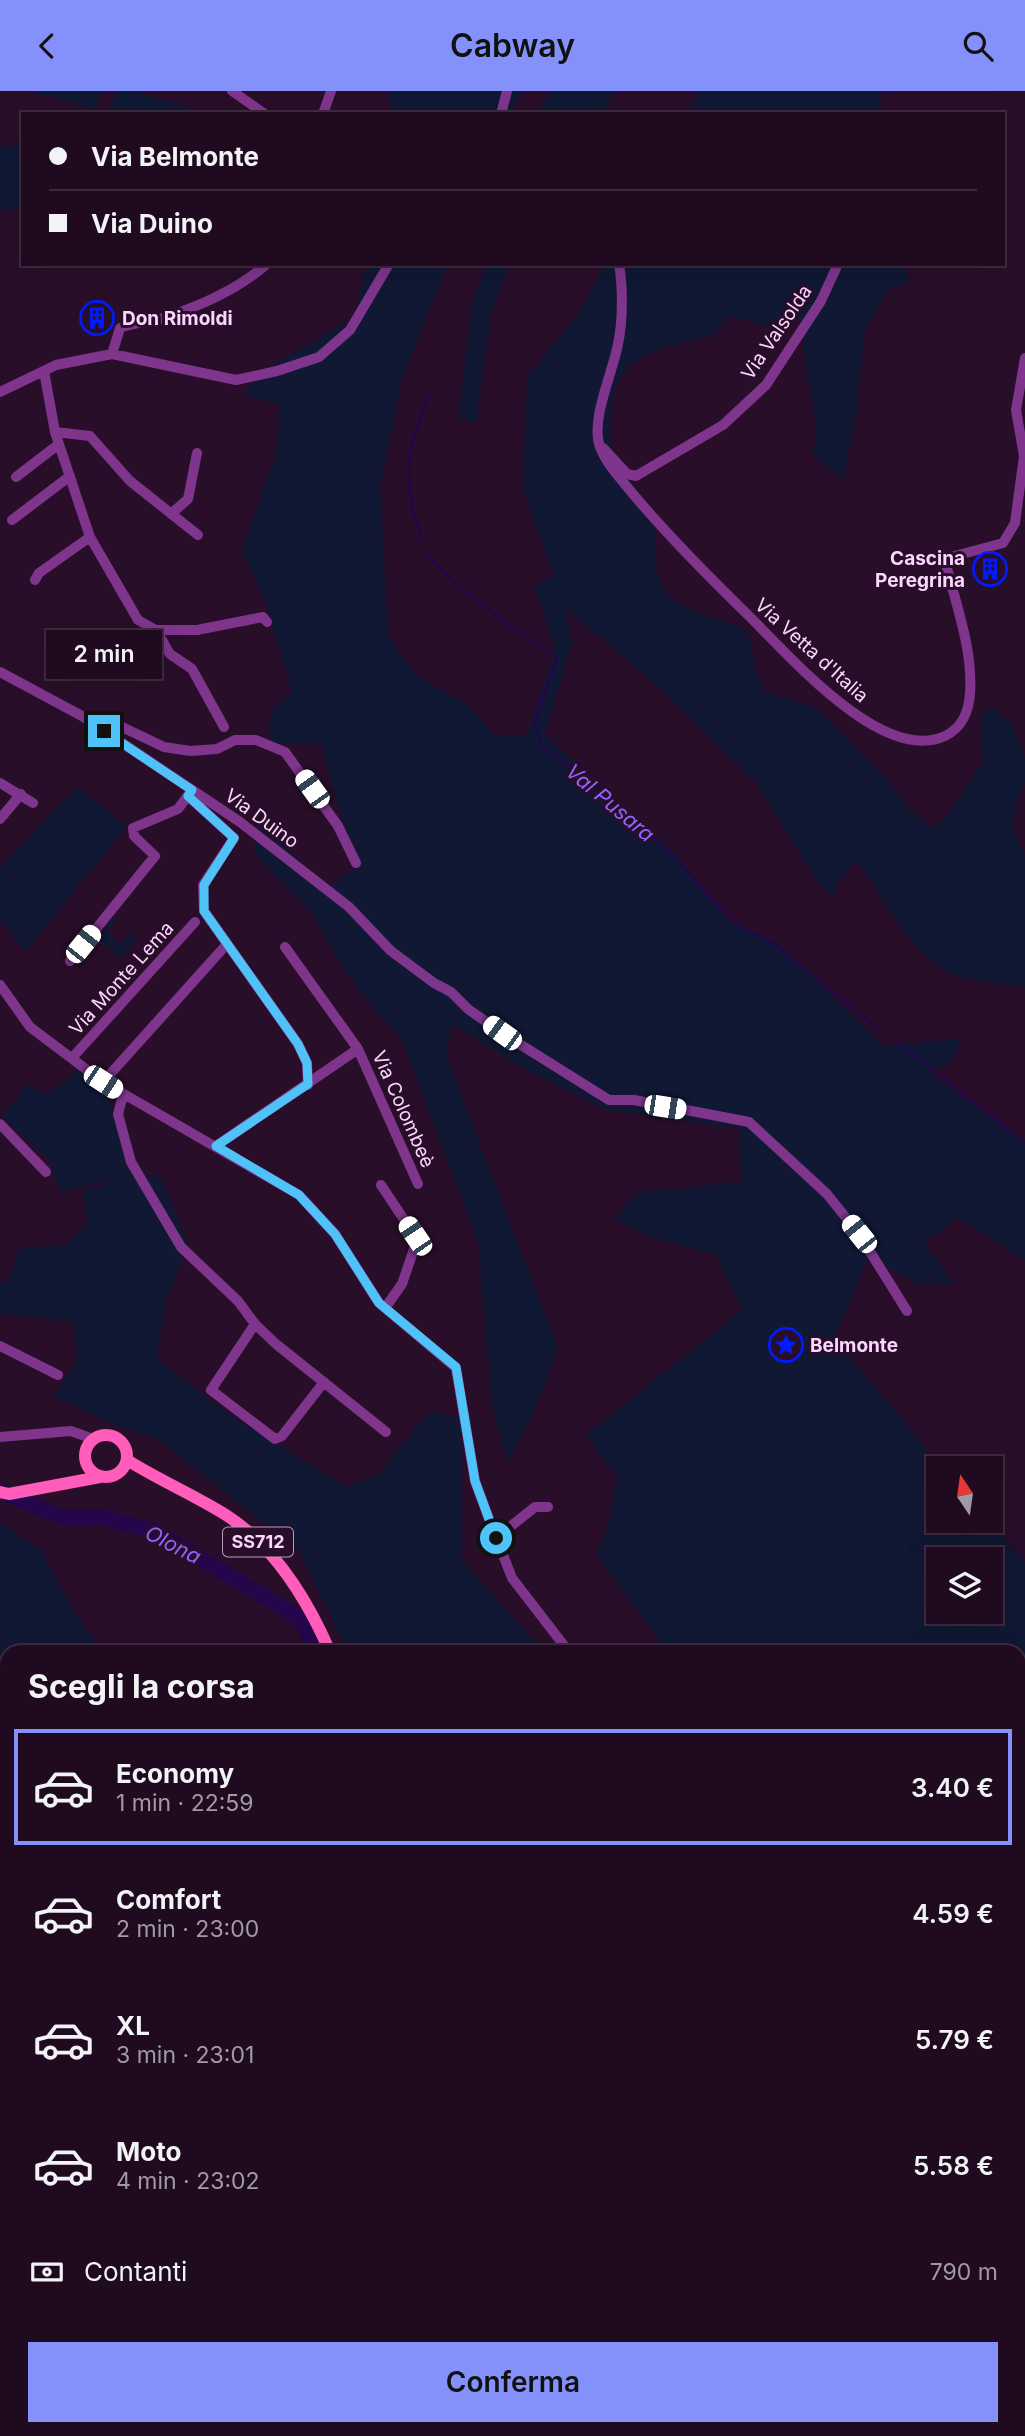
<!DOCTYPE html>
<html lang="it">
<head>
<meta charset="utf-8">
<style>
  :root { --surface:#1f0a1f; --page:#271328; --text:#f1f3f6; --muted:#a19aa4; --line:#3c2b3d; --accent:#8591fa }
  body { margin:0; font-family:Inter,sans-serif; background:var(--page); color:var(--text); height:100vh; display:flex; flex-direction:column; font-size:26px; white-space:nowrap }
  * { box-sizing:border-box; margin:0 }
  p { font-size:23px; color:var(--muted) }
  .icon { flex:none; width:38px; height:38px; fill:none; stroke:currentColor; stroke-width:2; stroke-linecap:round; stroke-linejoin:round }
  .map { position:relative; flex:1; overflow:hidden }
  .sheet { position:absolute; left:0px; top:1554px; width:1026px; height:791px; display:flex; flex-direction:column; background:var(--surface); border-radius:21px 21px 0 0; box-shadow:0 7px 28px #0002,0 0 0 2px var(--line) }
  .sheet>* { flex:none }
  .top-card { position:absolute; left:21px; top:21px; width:984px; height:154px; border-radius:0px; box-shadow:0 7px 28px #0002,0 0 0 2px var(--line); display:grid; align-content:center; height:154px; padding:0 28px; background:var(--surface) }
  .needle { width:46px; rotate:347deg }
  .tools { position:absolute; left:926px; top:1365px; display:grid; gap:14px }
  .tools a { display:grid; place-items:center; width:77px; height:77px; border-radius:0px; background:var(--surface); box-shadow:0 7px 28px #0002,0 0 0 2px var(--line); font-size:35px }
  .end { position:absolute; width:32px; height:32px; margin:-16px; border:9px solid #4fc3f7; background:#111; box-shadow:0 0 0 4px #111 }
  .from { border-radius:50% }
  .bubble { position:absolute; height:49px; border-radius:0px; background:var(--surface); box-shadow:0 7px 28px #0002,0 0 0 2px var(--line); font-size:23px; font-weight:600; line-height:49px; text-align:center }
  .car { position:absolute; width:21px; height:42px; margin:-21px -10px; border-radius:9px; box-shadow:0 0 5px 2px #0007; background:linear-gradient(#fff 24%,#345 0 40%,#fff 0 76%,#345 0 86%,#fff 0) }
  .top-card b { display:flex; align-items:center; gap:24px; height:66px; font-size:26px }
  .top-card b+b { border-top:2px solid var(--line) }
  .top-card i { width:18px; height:18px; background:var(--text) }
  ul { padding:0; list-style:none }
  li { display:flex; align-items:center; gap:21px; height:116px; margin:0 14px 10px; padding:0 14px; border:4px solid transparent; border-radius:0px }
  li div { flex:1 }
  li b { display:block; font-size:26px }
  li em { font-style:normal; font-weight:600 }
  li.active { border-color:var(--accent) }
  li>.icon { width:63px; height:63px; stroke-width:1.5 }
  h2 { padding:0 28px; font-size:32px; line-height:84px }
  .pay { display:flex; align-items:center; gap:18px; height:77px; padding:0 28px; font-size:26px }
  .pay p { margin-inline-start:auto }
  .button { display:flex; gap:14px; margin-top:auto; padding:14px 28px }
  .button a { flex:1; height:80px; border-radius:0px; background:var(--accent); color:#111; font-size:28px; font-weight:600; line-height:80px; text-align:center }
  header { display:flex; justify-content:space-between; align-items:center; height:91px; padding:0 28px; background:var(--accent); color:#111; font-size:32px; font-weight:600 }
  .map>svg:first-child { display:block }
  .green { fill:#101834; fill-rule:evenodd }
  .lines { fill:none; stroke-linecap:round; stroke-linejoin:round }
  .stream { stroke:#24064b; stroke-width:2.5 }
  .river { stroke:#24064b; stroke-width:16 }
  .minor { stroke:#7f358c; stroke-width:10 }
  .major { stroke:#ff5db9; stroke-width:12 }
  .route { stroke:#4fc3f7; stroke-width:9 }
  .labels { text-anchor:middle; stroke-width:6; stroke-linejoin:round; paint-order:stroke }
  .shield { fill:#290e29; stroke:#bd9abf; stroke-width:2 }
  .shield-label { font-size:18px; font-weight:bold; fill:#fcd6ff }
  .poi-label { font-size:19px; font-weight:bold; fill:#fcd6ff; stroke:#290e29; text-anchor:start }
  .street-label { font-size:19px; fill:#fcd6ff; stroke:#290e29 }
  .water-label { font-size:21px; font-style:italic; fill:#8e64ff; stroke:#290e29 }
</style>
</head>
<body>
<header><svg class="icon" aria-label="back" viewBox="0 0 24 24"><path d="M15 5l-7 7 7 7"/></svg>Cabway<svg class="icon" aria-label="search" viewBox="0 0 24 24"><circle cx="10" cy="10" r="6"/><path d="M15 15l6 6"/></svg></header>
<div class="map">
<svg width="1025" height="2345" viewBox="0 0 1025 2345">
  <rect width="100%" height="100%" fill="#290e29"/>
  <!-- green -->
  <path class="green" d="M28,0H100L95,18Z
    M116,0H133L211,23H109Z
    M389,0H521L511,23H390Z
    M550,0H614L602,23H537Z
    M700,0H881L880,23H687Z
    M23,53V116L0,120V56Z
    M367,173H448L403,284L380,395L388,544L418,585L469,615L495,645H526L555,559L534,493L554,485L523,399L527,287L581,218L605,173H903L910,190L888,199L864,240L857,320L843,390L812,362L817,339L798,225L767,235L728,225L714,245C665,254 613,263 611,322C610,337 609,351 614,365C622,386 644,401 652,422C661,447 648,476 665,499C686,528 723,523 749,542L757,585L765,600L811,615L828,629L885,687L909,717L931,737L943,730L983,671L980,627L990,616L1012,632L1025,668V692L1015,713L1014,741L1025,765V897C1004,893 981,892 961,886C912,870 885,808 857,770L839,790L833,807L816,788L755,690L662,599L565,517L573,550L544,643L676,763L727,829L777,852L884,955L962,948L951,972L930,982L1025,1053V1170L958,1126L924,1152L955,1194L916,1192L868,1167L834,1247L943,1377H938V1430H989L1025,1472V1978L1018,1973V1561H667L596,1463L605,1443L618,1388L585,1345L742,1219L715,1163L649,1146L614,1128L639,1102L741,1090L739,1038L604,1018L523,977L452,933L446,965L558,1257L533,1324L507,1371L492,1314L478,1151L401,947L358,899L306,815L254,763L258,730L327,797L361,772L342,730L321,653H269L271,620L292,602L264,507L242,459L276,363L280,314L243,304L260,281L353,227ZM938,1468H990V1521H938Z
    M487,173H510L491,222L476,332L458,327L474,204Z
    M76,696L127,735L26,860L0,829V777Z
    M112,826L116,830L107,842L121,853L130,842L136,848L122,868L98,848Z
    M78,977C85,982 94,988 100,995C116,1012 119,1061 133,1084L127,1086L160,1084L188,1152L166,1211L157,1267L225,1320L345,1396L376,1385L430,1320L461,1328L462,1468L544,1561H348L299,1460L158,1348L111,1333L54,1305L78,1268L72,1230L0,1223V1190L8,1193L19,1156L64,1155L88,1131L83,1100L124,1087L60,1101L47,1066L1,1026L27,993L49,1004Z
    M0,1432L40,1458L79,1528L104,1561H7V1576H0Z
    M1019,2304L1025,2306V2345H963L953,2338H1018Z
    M724,2338H905L909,2345H732Z"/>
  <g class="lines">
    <!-- stream -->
    <path class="stream" d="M422,449C401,388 405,362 430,303
      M426,459C447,493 521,543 557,566L534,631L544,657L592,693L678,769L708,805L741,835L778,856L880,939
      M898,951L1025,1052"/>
    <!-- river -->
    <path class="river" d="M0,1400L61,1426L103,1427L155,1440L295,1524L306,1537L315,1561
      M1018,2023L1025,2027"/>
    <!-- minor -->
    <path class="minor" d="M232,0L265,23
      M323,23L331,0
      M501,23L507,0
      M619,173C623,197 623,229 618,253C613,281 590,329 600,356C607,374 621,388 633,403C669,446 707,484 747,523C787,562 882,674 945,645C962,637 969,620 970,602C973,560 957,517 947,477L951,466L1003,452L1015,432L1024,365L1016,319L1025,267
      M112,263L120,237C134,231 149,232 163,227C201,215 237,199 267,173
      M44,280L55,341L90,446L138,529L156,539L170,563L192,578L224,636
      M0,301L56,274L112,263L236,289L277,280L319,266L350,239L389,173
      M55,341L90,345L130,390L198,444
      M603,357L627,383L636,385L723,334L766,294L821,210L838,173
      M16,386L59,353
      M171,423L188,408L197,362
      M12,429L70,385
      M35,489L39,482L90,446
      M156,539H197L263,526L267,531
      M0,581L82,625L240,731L349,816L391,860L434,892L451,901L468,918L502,942L609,1009H634L749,1031L827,1103L859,1143L907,1220
      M83,625H99L164,656L190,660L217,658L235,649H256L285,661L338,735L356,772
      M0,692L33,712
      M188,705L234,747L203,794L204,820L298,953L307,972L308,994
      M0,728L21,703
      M285,856L358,958L418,1093
      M70,870L155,765L134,745L133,737L178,718L192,699
      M0,894L30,936L103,991L299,1104L335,1143L379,1212L456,1277L475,1390L489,1428L512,1487L569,1561
      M72,967L195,831
      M103,991L227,853
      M123,1004L118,1023L131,1071L181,1156L238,1210L255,1233L276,1253L386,1341
      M0,1033L46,1081
      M216,1055L358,958
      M381,1094L415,1145L416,1152L402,1193L385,1217
      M255,1233L211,1299L275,1348L282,1345L324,1291
      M0,1255L58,1284
      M0,1346L71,1340L93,1348
      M496,1447L535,1416H548
      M0,1586L7,1585
      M0,1629L7,1616
      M0,1675L7,1681
      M0,1765L7,1772
      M0,1996L7,1998
      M0,2060L7,2059
      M386,2338L393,2345
      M450,2338L452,2345
      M117,2345L121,2338"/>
    <!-- major -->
    <path class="major" d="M85 1365a21 21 0 1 1 42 0a21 21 0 1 1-42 0Z
      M127,1369C159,1389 194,1404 226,1424C274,1455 308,1510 330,1561
      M0,1401L9,1403L100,1386
      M1018,1994L1025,1999
      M0,2305L7,2309
      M59,2338L71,2345"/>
  </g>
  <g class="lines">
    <!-- route -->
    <path class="route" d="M104,640L192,699L188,705L234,747L204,794V820L298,953L307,972L308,993L216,1055L299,1104L335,1143L379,1212L456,1276L475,1390L496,1447"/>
  </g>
  <!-- icons -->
  <defs>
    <g id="building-ring" transform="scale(1.75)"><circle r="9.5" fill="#290e29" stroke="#021aff" stroke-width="1.5"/><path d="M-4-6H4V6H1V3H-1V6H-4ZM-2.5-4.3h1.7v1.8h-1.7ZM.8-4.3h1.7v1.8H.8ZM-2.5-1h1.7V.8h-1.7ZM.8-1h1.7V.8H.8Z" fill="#021aff"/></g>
    <g id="sight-ring" transform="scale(1.75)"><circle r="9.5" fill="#290e29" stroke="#021aff" stroke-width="1.5"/><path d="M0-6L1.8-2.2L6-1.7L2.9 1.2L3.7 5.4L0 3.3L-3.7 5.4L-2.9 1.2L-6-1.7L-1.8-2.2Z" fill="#021aff"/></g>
  </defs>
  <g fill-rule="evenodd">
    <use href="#building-ring" x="97" y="227"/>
    <use href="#building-ring" x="990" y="478"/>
    <use href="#sight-ring" x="786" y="1254"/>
  </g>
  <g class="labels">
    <!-- shield labels -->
    <rect class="shield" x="223" y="1436.5" width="70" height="29" rx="5"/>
    <g class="shield-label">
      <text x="258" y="1457">SS712</text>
    </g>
    <!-- poi labels -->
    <g class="poi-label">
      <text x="122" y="234">Don Rimoldi</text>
      <text x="965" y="474" text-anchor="end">Cascina<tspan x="965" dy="22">Peregrina</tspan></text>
      <text x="810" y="1261">Belmonte</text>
    </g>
    <!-- street labels -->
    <g class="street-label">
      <text transform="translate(776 241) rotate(-56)" y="7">Via Valsolda</text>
      <text transform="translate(812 559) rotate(42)" y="7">Via Vetta d'Italia</text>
      <text transform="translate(262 727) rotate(36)" y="7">Via Duino</text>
      <text transform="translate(121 887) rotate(-48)" y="7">Via Monte Lema</text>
      <text transform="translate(404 1018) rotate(66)" y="7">Via Colombeè</text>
    </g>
    <!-- water labels -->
    <g class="water-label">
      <text transform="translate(610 712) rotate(40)" y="7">Val Pusara</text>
      <text transform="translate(173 1454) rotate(27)" y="7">Olona</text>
    </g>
  </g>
</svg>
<div class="tools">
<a><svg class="needle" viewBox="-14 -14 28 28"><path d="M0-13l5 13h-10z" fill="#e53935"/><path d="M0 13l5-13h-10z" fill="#a19aa4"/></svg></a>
<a><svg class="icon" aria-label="layers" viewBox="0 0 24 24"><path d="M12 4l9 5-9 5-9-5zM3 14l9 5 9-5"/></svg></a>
</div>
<i class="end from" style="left:496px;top:1447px"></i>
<i class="end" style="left:104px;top:640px"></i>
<div class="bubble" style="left:46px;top:539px;width:116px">2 min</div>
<i class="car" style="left:312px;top:698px;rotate:324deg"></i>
<i class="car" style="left:83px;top:853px;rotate:39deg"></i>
<i class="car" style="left:502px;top:942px;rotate:306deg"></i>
<i class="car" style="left:103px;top:991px;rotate:123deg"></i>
<i class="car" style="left:665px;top:1016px;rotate:99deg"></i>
<i class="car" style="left:859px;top:1143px;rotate:321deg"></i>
<i class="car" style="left:415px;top:1145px;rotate:326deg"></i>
<div class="top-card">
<b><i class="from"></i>Via Belmonte</b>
<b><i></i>Via Duino</b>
</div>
<section class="sheet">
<h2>Scegli la corsa</h2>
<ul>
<li class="active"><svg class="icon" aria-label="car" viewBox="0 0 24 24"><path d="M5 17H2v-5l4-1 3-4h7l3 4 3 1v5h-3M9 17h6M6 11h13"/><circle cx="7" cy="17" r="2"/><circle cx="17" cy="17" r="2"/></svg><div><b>Economy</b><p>1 min · 22:59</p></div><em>3.40 €</em></li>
<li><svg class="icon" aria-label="car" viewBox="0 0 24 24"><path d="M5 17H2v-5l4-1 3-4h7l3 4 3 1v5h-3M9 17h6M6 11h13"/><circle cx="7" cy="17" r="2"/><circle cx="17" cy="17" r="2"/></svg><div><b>Comfort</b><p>2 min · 23:00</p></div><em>4.59 €</em></li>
<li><svg class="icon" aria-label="car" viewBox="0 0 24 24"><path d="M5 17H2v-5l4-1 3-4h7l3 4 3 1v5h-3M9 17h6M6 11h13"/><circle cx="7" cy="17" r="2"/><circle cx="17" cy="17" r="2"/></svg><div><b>XL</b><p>3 min · 23:01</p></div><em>5.79 €</em></li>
<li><svg class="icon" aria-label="car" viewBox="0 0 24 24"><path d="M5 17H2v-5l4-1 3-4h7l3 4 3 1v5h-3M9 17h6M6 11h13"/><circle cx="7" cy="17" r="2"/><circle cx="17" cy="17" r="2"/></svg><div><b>Moto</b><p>4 min · 23:02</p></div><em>5.58 €</em></li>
</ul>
<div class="pay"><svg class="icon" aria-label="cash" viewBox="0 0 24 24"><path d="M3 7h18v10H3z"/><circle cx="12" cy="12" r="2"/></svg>Contanti<p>790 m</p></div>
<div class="button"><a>Conferma</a></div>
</section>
</div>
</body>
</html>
